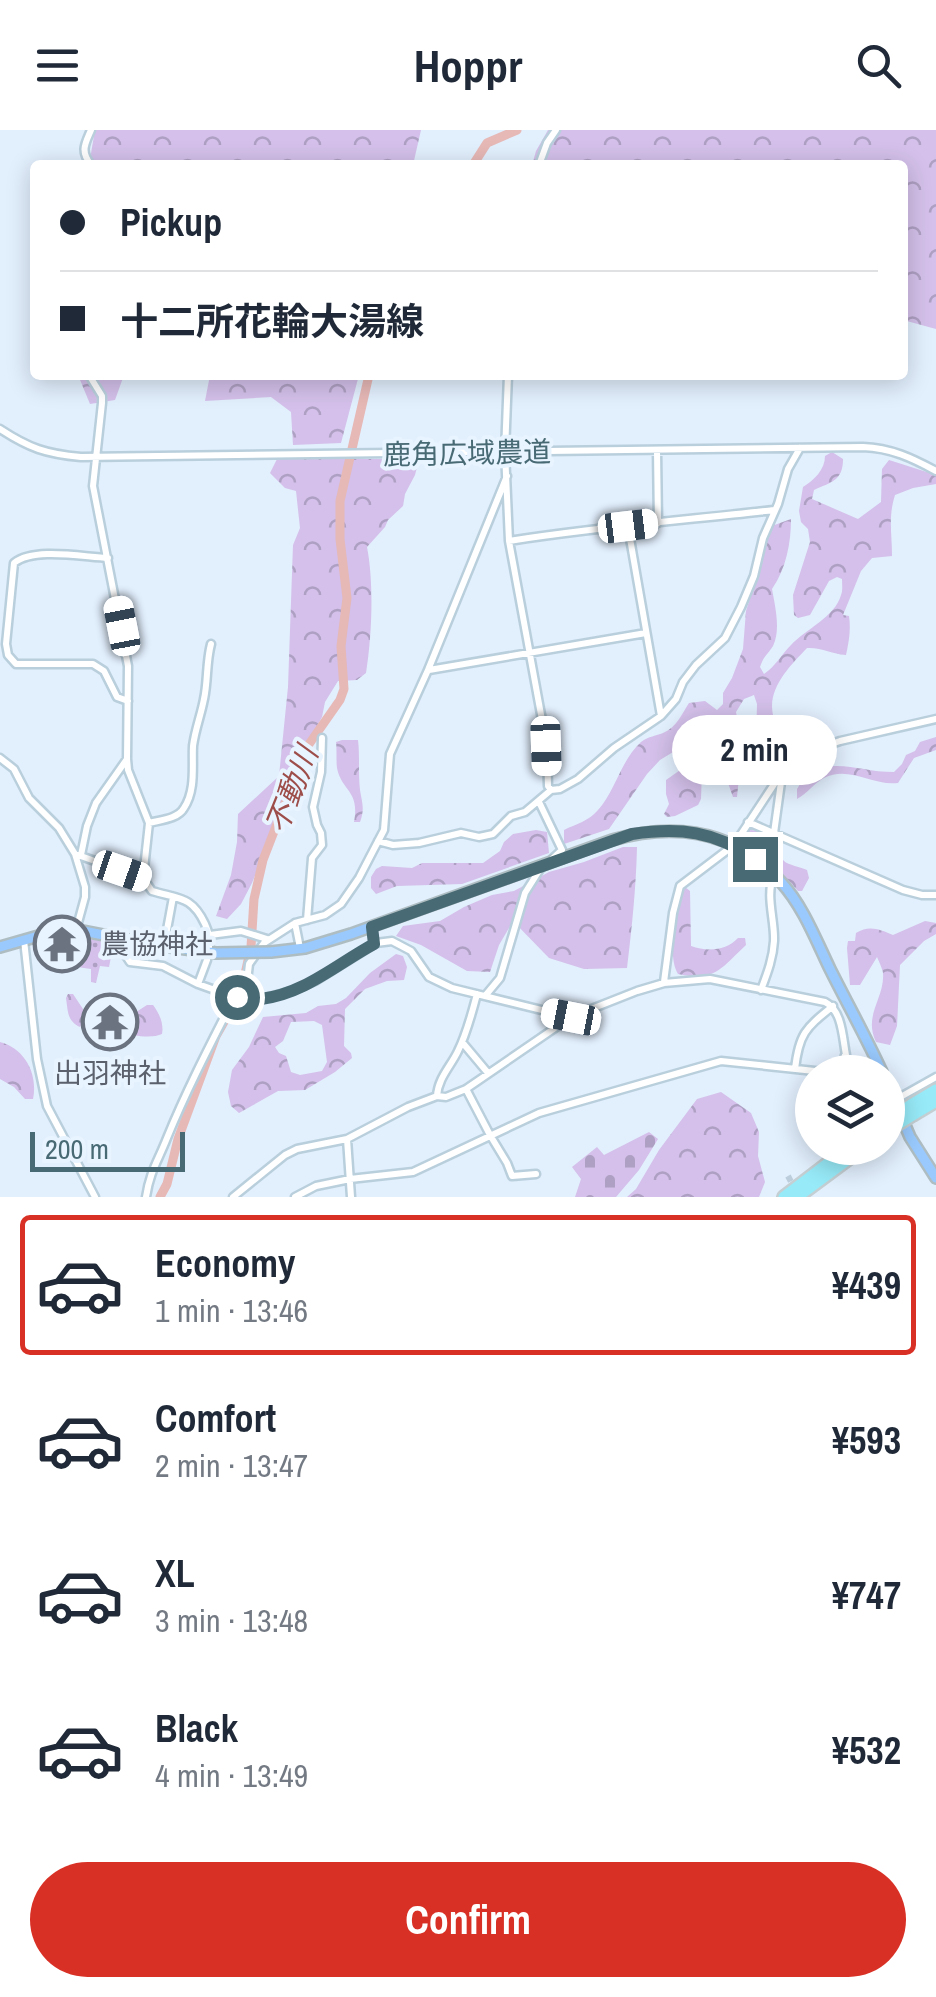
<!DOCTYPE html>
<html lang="en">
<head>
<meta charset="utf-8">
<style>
  :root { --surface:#fff; --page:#f2f2f3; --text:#1f2937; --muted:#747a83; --line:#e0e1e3; --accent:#d93025 }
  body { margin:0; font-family:"Archivo Narrow","Noto Sans JP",sans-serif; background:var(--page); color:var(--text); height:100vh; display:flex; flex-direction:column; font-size:38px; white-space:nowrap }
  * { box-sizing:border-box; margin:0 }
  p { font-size:32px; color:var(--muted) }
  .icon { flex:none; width:55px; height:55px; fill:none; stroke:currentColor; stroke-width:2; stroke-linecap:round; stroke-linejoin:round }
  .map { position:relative; height:1067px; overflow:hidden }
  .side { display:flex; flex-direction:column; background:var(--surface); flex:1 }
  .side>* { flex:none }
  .banner { position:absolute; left:30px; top:30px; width:878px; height:220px; border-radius:10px; box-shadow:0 5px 25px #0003; display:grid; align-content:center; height:220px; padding:0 30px; background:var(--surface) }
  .tools { position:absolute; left:795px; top:925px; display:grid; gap:20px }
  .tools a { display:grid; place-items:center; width:110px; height:110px; border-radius:50%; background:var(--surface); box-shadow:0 5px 25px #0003; font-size:50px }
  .scale { position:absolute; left:30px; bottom:25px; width:155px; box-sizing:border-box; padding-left:10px; border:5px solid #486a74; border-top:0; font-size:28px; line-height:35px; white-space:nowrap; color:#486a74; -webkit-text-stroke:8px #e8f4ff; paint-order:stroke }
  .end { position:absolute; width:45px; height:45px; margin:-22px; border:12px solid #486a74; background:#fff; box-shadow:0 0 0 5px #fff }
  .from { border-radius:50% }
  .bubble { position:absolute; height:70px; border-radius:35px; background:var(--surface); box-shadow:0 5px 25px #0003; font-size:32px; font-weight:700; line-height:70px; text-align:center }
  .car { position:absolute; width:30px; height:60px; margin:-30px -15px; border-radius:12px; box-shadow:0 0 8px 2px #0007; background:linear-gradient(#fff 24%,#345 0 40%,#fff 0 76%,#345 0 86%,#fff 0) }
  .banner b { display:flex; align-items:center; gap:35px; height:95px; font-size:38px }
  .banner b+b { border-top:2px solid var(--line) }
  .banner i { width:25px; height:25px; background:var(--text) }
  ul { padding:18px 0 0; list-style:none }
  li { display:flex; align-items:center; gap:30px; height:140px; margin:0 20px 15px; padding:0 10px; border:5px solid transparent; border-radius:10px }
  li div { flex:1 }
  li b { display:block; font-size:38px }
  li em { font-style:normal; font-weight:700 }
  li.current { border-color:var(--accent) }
  li>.icon { width:90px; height:90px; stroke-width:1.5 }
  .action { display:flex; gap:20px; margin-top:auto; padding:20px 30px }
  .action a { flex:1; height:115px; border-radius:60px; background:var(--accent); color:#fff; font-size:40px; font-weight:700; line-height:115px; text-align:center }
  header { display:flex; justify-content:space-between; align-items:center; height:130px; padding:0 30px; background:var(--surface); font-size:45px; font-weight:700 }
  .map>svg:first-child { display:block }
  .green { fill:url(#green-dots) }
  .forest { fill:url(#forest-crowns); fill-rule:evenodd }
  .cemetery { fill:url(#cemetery-stones) }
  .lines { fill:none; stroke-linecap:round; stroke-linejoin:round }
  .river { stroke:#e6b8b6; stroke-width:9 }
  .minor-tunnel { stroke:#bccedb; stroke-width:6; stroke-dasharray:6 3; stroke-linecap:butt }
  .minor-casing { stroke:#b9cfdc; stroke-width:11 }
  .major-casing { stroke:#aebdc2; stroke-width:14 }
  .highway-casing { stroke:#c4cfd3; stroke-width:16 }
  .minor { stroke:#fff; stroke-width:6 }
  .major { stroke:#99c9fd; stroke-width:9 }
  .highway { stroke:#97eaf8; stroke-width:11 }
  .major-bridge-casing { stroke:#aebdc2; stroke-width:14; stroke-linecap:butt }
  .highway-bridge-casing { stroke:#c4cfd3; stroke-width:16; stroke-linecap:butt }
  .major-bridge { stroke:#99c9fd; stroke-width:9 }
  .highway-bridge { stroke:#97eaf8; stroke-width:11 }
  .route { stroke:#486a74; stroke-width:12 }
  .labels { text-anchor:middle; stroke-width:8; stroke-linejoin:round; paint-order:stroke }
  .street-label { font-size:28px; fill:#486a74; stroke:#e8f4ff }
  .worship-label { font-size:28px; fill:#5b616d; stroke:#e8f4ff; text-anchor:start }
  .water-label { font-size:30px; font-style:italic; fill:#9e4e4a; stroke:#e8f4ff }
</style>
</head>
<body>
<header><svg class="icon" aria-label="menu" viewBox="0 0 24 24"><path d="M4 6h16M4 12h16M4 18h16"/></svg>Hoppr<svg class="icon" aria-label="search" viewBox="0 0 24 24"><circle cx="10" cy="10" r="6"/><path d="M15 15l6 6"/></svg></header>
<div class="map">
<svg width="936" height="1067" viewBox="0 0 936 1067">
  <defs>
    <pattern id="green-dots" width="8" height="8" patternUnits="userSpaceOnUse" patternTransform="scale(2.5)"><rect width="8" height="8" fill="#d4c0ea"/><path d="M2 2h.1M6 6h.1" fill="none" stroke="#aea0c2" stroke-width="1.8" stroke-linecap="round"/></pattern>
    <pattern id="forest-crowns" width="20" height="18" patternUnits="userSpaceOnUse" patternTransform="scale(2.5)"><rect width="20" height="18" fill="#d4c0ea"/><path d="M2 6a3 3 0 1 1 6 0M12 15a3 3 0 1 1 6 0" fill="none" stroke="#aea0c2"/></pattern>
    <pattern id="cemetery-stones" width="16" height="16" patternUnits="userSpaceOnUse" patternTransform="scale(2.5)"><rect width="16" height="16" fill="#d4c0ea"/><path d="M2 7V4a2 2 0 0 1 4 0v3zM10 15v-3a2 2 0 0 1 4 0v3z" fill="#aea0c2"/></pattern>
  </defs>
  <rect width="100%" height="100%" fill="#e2effd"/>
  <!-- green -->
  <path class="green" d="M69,805L114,812L109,837L100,836L96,853L91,852V839L77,837V832L65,830Z"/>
  <!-- forest -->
  <path class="forest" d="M95,0H421L413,35H89Z
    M548,0H936V199L903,190L902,35H532L536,21Z
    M78,245H124L115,270L90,274Z
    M210,245H359L341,313L293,315L291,282L271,267L205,271Z
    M832,322L843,329C843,351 831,352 814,360L812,369L858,389L881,372L882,339L889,330L936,345V354L913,358L895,365C888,387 892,403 892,426L872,428L861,441L843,485L849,486C851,500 849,511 846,525C832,524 821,517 807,518C790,536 767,558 773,585L780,588L783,599L778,606L780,632L771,640L765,641L756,610L757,574L754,565L744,569L736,582L742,618L737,667H733L728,653L731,627L726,624L714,626L702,640L701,669L698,675L675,686L667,687L664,684L669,674L666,664V650L683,638V632L691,624L694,608L688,606L678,619L660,630L647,644L609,699L564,714V700C576,694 589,691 598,680C616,660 621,630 641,612C649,606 656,606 663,603C677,597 681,585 689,573L705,571L717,580L723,574V563L732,548L743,519L746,481L761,434L769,397L791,389C791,413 786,439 772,459C775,476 781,500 773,516C768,524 763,527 760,537L764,544C775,537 782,524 791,515C806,499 835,487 841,465C843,460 842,455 842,449L837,447L829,451L810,485L798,488L794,485L793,465L810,412L808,399L801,392L799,381L803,357C814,350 825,340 825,326Z
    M277,329H419L415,345L405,364L403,376L388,390L385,397L367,417C374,453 372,506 366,543L357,550L338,551L325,572L322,587L307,614L252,753L241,774L227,789L216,786L231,745L237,712L238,684L279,646L288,557L293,415L300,398L296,361L285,358L270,343Z
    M936,607V620L914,628L898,653C872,656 849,635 824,648C814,653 807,664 797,669V659L808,641C842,629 861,642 894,642L902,634L906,625L915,621L920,612Z
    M342,610H358C360,627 358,643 360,660C362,673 365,679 360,692H354C360,660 342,662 337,638C336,630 337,620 336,612Z
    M536,700L547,702L549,723L462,754L397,756L376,764L371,758V747L376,739L382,736L412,738L422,733H483L500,721L504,712L513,704Z
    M751,700C767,702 777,707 782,723C783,725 782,729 784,731C788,735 801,737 807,740L809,748L802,761H798L780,741L743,713L740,709L742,705Z
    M623,717H637C636,758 632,797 627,838L584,839L549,828L513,791L499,815L490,842L467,841L421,815L396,806L403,796L440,791L464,777L492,765L514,761L549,742L584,732Z
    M685,757L690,761L691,816C707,822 726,821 738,808H745L746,815C721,838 716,852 678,844C666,824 677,778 685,757Z
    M925,791L936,793V804L924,811L900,835L897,896L890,915L876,912C863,885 885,868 883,843C883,840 878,829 877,827L860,855H850L847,818L848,811H855L856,803C869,795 879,799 893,805Z
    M396,824L403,826L407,837L404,850L387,851L365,859L345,879L344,916L351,923L352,928L335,942L305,960L278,961L239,983L231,976L228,962L232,940L249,917L263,887L306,883L318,876L336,874L346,868L370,843ZM314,891L322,895L327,932L322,941L300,945L291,942L286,926L279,923L275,917L283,911L291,892Z
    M68,864H73L83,879V893L80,897C67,891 68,881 66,868Z
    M147,875H153C159,883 164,893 162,904C147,911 110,902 99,891L108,886H130Z
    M0,912C26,919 38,945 33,969H25L14,957L0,949Z
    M721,962L751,983L759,1002L758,1026L765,1052L759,1067H627L636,1059L659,1020L697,969Z"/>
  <!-- cemetery -->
  <path class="cemetery" d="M649,1002L658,1009L639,1040L616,1067H575L581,1049L572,1037L597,1017L604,1025Z"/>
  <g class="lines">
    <!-- river -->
    <path class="river" d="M473,35L487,13L517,0
      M160,1067L167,1054L178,1009L209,925L216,906L241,862L251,817L254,769L263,730L275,699L307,617L340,570L344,559L341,516L347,468L340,409V371L369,245"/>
    <!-- minor-tunnel -->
    <path class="minor-tunnel" d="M788,1046L796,1061"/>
    <!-- minor casing -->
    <g class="minor-casing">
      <path id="minor" d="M91,35C80,21 85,14 91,0
        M539,35L547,13L556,0
        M89,245L102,266V273L93,356L128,536L127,629L128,640L149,693L143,748
        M508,245L505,322L509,411L547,617L548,656L551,660
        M0,299C29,318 46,324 81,327L863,317C891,318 912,328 936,341
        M657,321L658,393
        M628,397L661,586
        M509,411C597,397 686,390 774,380
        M108,428C83,427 34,417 14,433L6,514L8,525L16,534H93L104,541L117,567L128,571
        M429,540L646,503
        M0,628L14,639L29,668L59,698L75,724L85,757V767L76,800
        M539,672L562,720L552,729
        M748,692L903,760L922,765H936
        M149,693C160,690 178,689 184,678C196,660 192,636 193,616C195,600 201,585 204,569C208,551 206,533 211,514
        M774,703L782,645
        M378,711L393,715L419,713L461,703L479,707L493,704L511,686L525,682L551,660L560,659L578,649L614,618L661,586L676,569L683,552L696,535L725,508L741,477L754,446L763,408L778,374L788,339L800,318
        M75,724L143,748L152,761C179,769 192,766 205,794C209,803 210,808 209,817
        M81,725L87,696L96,673L127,629
        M307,790L312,728L322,715L321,703L317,695L313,677L321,642L322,608
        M295,793L300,818
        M210,805L241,801L267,809
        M24,810L37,929L47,976L95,1067
        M126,810L124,823L130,832L163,836L198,854L226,864L257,870L292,861L315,851L376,813L392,811L411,821L429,847L452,858L570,887
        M164,816L173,767
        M664,852L673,783L680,756L734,715L788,633L808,622L840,611L936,589
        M198,854L207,830
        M761,860C767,844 773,829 774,811C775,790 765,765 774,745
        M485,866L500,848L525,763L542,736
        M245,868L249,834L264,813L295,793L325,785L341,774L359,748L373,721L384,700L390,624L428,540L507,346
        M462,912L488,943
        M795,939C799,903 806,898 833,876
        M841,942L845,925
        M466,959L490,1005L507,1033L512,1046L536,1044
        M437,966C438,948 451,936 458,921C467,903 472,883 477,864
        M895,970L936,947
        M347,1009L351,1067
        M146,1067C150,1041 158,1031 167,1008C187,959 211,913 235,866
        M233,1067L285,1025L297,1019L347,1009L408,977L437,966L446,967L466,959L571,887L637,861L664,853L710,849L825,872C845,882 842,914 848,934L856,939L878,935
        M295,1067L316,1056L350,1049L413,1042L539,983L721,931L824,942"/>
    </g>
    <!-- major casing -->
    <g class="major-casing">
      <path id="major" d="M0,817L56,801L78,800L155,815L216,823
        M271,822L305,818L351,804L612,710C676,692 735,700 781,752C803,776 816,810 830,839C847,873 866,907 882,942
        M888,955L910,1007L936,1048"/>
    </g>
    <!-- highway casing -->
    <g class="highway-casing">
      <path id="highway" d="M911,975L936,960
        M914,984L936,971
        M784,1067L848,1018
        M797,1067L863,1018"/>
    </g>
    <!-- minor -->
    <use href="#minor" class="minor"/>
    <!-- major -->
    <use href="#major" class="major"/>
    <!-- highway -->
    <use href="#highway" class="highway"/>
    <!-- major-bridge casing -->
    <g class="major-bridge-casing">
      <path id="major-bridge" d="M216,823L271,822"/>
    </g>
    <!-- highway-bridge casing -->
    <g class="highway-bridge-casing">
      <path id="highway-bridge" d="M890,989L911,975
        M893,997L914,984"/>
    </g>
    <!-- major-bridge -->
    <use href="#major-bridge" class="major-bridge"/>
    <!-- highway-bridge -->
    <use href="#highway-bridge" class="highway-bridge"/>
  </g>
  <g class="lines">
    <!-- route -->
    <path class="route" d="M237,867C245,868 253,870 261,869C304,864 337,834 374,814L372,797L632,704C680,697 714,701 755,729"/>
  </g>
  <!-- icons -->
  <defs>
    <g id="temple-ring" transform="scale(2.875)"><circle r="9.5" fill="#e8f4ff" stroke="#6b7280" stroke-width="1.5"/><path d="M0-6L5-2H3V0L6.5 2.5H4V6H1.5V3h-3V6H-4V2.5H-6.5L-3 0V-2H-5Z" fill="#6b7280"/></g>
  </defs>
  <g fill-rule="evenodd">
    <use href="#temple-ring" x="62" y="814"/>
    <use href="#temple-ring" x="110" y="892"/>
  </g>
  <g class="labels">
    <!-- street labels -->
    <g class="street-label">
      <text transform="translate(467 323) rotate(-1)" y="10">鹿角広域農道</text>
    </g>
    <!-- worship labels -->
    <g class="worship-label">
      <text x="101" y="824">農協神社</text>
      <text x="110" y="953" text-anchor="middle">出羽神社</text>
    </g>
    <!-- water labels -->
    <g class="water-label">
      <text transform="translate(292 660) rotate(-68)" y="10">不動川</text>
    </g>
  </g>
</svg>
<div class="tools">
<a><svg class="icon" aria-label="layers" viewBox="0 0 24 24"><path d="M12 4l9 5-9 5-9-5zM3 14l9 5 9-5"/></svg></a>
</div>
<div class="scale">200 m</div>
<i class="end from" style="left:237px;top:867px"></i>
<i class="end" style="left:755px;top:729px"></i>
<div class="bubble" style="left:672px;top:585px;width:165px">2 min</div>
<i class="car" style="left:628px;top:396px;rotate:83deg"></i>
<i class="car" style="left:122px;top:496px;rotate:349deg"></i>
<i class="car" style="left:546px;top:616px;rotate:178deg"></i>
<i class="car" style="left:122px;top:741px;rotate:109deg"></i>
<i class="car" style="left:571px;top:887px;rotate:281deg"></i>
<div class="banner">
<b><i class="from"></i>Pickup</b>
<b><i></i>十二所花輪大湯線</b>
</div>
</div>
<section class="side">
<ul>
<li class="current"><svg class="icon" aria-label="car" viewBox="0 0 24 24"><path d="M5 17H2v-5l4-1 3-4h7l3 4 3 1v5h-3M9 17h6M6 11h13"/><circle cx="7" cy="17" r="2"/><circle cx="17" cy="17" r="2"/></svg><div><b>Economy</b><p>1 min · 13:46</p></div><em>¥439</em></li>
<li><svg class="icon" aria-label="car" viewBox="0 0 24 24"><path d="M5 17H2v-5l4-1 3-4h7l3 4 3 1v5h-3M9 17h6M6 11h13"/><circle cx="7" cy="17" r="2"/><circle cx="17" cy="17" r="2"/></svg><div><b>Comfort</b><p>2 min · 13:47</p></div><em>¥593</em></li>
<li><svg class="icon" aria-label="car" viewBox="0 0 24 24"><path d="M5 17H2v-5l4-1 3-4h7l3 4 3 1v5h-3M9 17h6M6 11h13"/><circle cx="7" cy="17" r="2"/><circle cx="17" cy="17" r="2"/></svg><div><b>XL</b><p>3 min · 13:48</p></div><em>¥747</em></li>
<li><svg class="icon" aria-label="car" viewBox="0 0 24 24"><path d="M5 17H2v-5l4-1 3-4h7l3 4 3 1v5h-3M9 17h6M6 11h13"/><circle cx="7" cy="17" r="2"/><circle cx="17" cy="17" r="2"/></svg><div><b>Black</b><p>4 min · 13:49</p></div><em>¥532</em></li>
</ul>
<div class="action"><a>Confirm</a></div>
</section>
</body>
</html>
